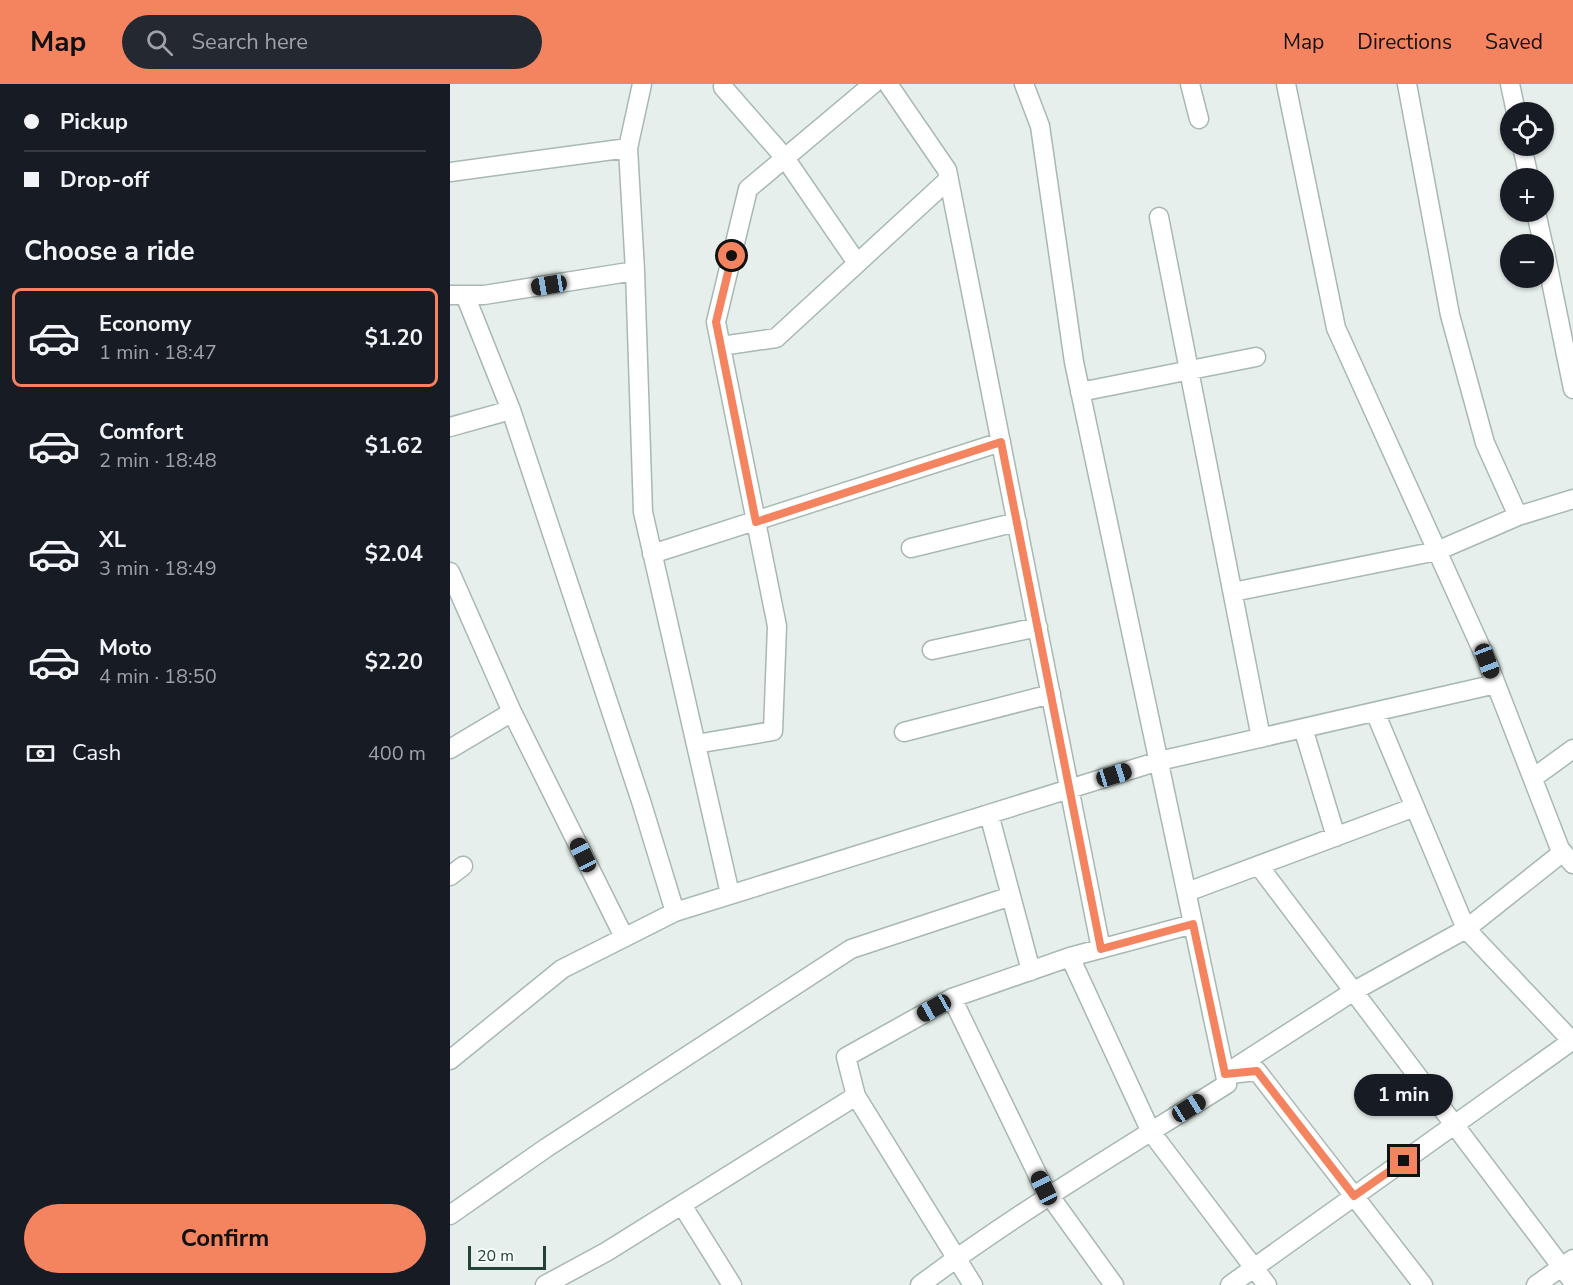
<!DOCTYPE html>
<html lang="en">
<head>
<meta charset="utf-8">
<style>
  :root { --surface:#171b24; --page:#242831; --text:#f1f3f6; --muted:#9ea1a6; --line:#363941; --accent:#f4845f }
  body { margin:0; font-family:"Nunito Sans",sans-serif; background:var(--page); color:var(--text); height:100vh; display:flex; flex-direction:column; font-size:22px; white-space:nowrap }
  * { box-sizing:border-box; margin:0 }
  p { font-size:20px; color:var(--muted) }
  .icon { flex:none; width:33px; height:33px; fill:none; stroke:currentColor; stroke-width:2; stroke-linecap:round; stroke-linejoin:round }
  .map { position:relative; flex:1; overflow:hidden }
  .side { display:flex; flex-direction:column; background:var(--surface); width:450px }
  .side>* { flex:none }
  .top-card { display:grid; align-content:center; height:132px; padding:0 24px; background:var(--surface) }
  .fabs { position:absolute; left:1050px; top:18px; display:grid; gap:12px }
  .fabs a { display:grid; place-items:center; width:54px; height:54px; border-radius:50%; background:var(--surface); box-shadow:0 2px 4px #0004; font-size:30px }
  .scale { position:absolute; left:18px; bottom:15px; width:78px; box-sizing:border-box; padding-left:6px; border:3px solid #24423a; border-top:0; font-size:16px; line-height:21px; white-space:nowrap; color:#24423a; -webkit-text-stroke:4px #f7fbf9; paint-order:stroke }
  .end { position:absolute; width:27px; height:27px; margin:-14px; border:8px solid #f4845f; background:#111; box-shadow:0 0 0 3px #111 }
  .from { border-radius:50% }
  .bubble { position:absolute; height:42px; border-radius:21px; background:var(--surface); box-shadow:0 2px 4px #0004; font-size:20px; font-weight:700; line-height:42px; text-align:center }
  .car { position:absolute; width:18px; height:36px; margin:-18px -9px; border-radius:8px; box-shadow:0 0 4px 2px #0007; background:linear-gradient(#222 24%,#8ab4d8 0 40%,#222 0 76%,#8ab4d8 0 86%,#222 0) }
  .top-card b { display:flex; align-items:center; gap:21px; height:57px; font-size:22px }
  .top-card b+b { border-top:2px solid var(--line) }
  .top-card i { width:15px; height:15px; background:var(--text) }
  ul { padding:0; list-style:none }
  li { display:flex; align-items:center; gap:18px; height:99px; margin:0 12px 9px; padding:0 12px; border:3px solid transparent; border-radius:9px }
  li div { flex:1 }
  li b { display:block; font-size:22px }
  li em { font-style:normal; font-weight:700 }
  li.active { border-color:var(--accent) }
  li>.icon { width:54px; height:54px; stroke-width:1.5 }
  h2 { padding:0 24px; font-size:27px; line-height:72px }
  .pay { display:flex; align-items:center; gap:15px; height:66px; padding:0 24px; font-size:22px }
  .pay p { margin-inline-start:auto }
  .action { display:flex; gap:12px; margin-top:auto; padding:12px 24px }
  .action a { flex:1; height:69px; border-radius:36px; background:var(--accent); color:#111; font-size:24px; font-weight:700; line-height:69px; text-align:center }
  header { display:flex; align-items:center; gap:36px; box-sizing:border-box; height:84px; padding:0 30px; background:var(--accent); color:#111 }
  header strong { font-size:28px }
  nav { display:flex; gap:33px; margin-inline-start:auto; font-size:21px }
  .search { width:420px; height:54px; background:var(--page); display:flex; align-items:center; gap:15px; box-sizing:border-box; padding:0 21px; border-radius:33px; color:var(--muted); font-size:22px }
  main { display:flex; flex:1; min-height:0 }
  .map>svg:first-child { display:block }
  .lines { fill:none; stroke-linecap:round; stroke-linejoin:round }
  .street-casing { stroke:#a8b8b2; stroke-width:21 }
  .street { stroke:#fff; stroke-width:18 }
  .route { stroke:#f4845f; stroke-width:8 }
</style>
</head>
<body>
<header>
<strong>Map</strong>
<div class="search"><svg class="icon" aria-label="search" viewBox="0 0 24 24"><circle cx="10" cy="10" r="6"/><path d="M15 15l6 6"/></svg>Search here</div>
<nav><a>Map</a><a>Directions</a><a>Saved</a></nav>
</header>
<main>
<section class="side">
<div class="top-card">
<b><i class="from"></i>Pickup</b>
<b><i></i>Drop-off</b>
</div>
<h2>Choose a ride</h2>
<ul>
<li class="active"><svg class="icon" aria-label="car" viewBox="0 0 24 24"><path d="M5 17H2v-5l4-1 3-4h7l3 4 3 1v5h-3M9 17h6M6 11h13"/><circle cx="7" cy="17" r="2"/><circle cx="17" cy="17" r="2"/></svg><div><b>Economy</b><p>1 min · 18:47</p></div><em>$1.20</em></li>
<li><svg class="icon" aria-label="car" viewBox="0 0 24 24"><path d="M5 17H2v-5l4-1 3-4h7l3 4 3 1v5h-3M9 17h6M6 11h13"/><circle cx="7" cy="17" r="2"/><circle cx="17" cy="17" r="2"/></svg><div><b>Comfort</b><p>2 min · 18:48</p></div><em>$1.62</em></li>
<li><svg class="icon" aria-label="car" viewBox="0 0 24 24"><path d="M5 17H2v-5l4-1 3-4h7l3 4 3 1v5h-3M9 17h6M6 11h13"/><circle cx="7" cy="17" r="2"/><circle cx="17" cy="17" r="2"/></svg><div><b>XL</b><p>3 min · 18:49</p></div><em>$2.04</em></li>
<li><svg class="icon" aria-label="car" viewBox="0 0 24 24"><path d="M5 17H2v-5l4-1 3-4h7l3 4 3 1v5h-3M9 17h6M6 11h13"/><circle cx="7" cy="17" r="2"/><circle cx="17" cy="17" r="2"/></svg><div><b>Moto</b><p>4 min · 18:50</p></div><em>$2.20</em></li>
</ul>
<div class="pay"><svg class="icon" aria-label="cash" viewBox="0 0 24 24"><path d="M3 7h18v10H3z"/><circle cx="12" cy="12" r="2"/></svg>Cash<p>400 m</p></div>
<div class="action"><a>Confirm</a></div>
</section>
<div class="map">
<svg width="1123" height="1201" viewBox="0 0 1123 1201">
  <rect width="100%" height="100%" fill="#e6efeb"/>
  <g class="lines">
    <!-- street casing -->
    <g class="street-casing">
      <path id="street" d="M192,0L178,64L185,187L193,428L280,810
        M438,0L497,86L651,865
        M740,0L749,35
        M836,0L886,244L1037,577L1110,765L1123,780
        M957,0L1000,231L1035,359L1068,432
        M1060,0L1066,28
        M273,3L335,74L407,179
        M1072,62L1079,94
        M0,88L178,64
        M1086,128L1093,160
        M709,133L811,654
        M1094,163L1123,305
        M0,211H34L185,187
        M15,211L61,326L191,717L225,828
        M271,262L326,254L499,95
        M630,308L806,273
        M0,343L61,326
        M461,464L567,438
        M202,470L551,358
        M0,488L62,628L174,853
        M783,508L987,467L1068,432L1123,415
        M482,566L588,543
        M925,628L1016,845L1122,957
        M853,644L886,753
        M454,648L601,610
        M246,660L323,647L327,542L266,238L298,105L423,0
        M0,665L62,628
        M1083,694L1123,665
        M539,730L581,887
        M809,782L1123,1198
        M0,792L13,782
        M737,808L965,723
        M620,873L701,1048L817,1201
        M502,914L594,1104L664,1201
        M0,976L112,885L225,828L709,677L1046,600
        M775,990L904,907L1016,845L1113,768
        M780,990L807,987L973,1201
        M232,1121L282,1201
        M0,1131L96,1064L401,865L561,812
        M95,1201L156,1168L406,1012
        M470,1201C568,1128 674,1065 777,1000L624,278L590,42L574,0
        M523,1201L406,1012L396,973L502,914L620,873L743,840
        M780,1201L1123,956
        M1086,1201L1123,1175"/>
    </g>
    <!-- street -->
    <use href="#street" class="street"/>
  </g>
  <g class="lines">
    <!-- route -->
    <path class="route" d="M282,172L266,238L306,438L551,358L651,865L743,840L775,990L807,987L904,1112L954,1077"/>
  </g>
</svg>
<div class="fabs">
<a><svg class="icon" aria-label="locate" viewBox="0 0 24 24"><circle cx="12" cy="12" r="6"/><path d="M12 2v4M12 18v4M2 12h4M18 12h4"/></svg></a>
<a>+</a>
<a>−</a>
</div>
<div class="scale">20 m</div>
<i class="end from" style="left:282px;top:172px"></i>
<i class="end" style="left:954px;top:1077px"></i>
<div class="bubble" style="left:904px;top:990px;width:99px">1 min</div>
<i class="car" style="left:99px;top:201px;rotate:261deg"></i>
<i class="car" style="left:1037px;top:577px;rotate:159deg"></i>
<i class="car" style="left:664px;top:691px;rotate:73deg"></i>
<i class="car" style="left:133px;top:771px;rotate:334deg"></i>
<i class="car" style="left:484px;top:924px;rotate:241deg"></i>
<i class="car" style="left:739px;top:1024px;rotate:58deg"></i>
<i class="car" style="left:594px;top:1104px;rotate:334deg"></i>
</div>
</main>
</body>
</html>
